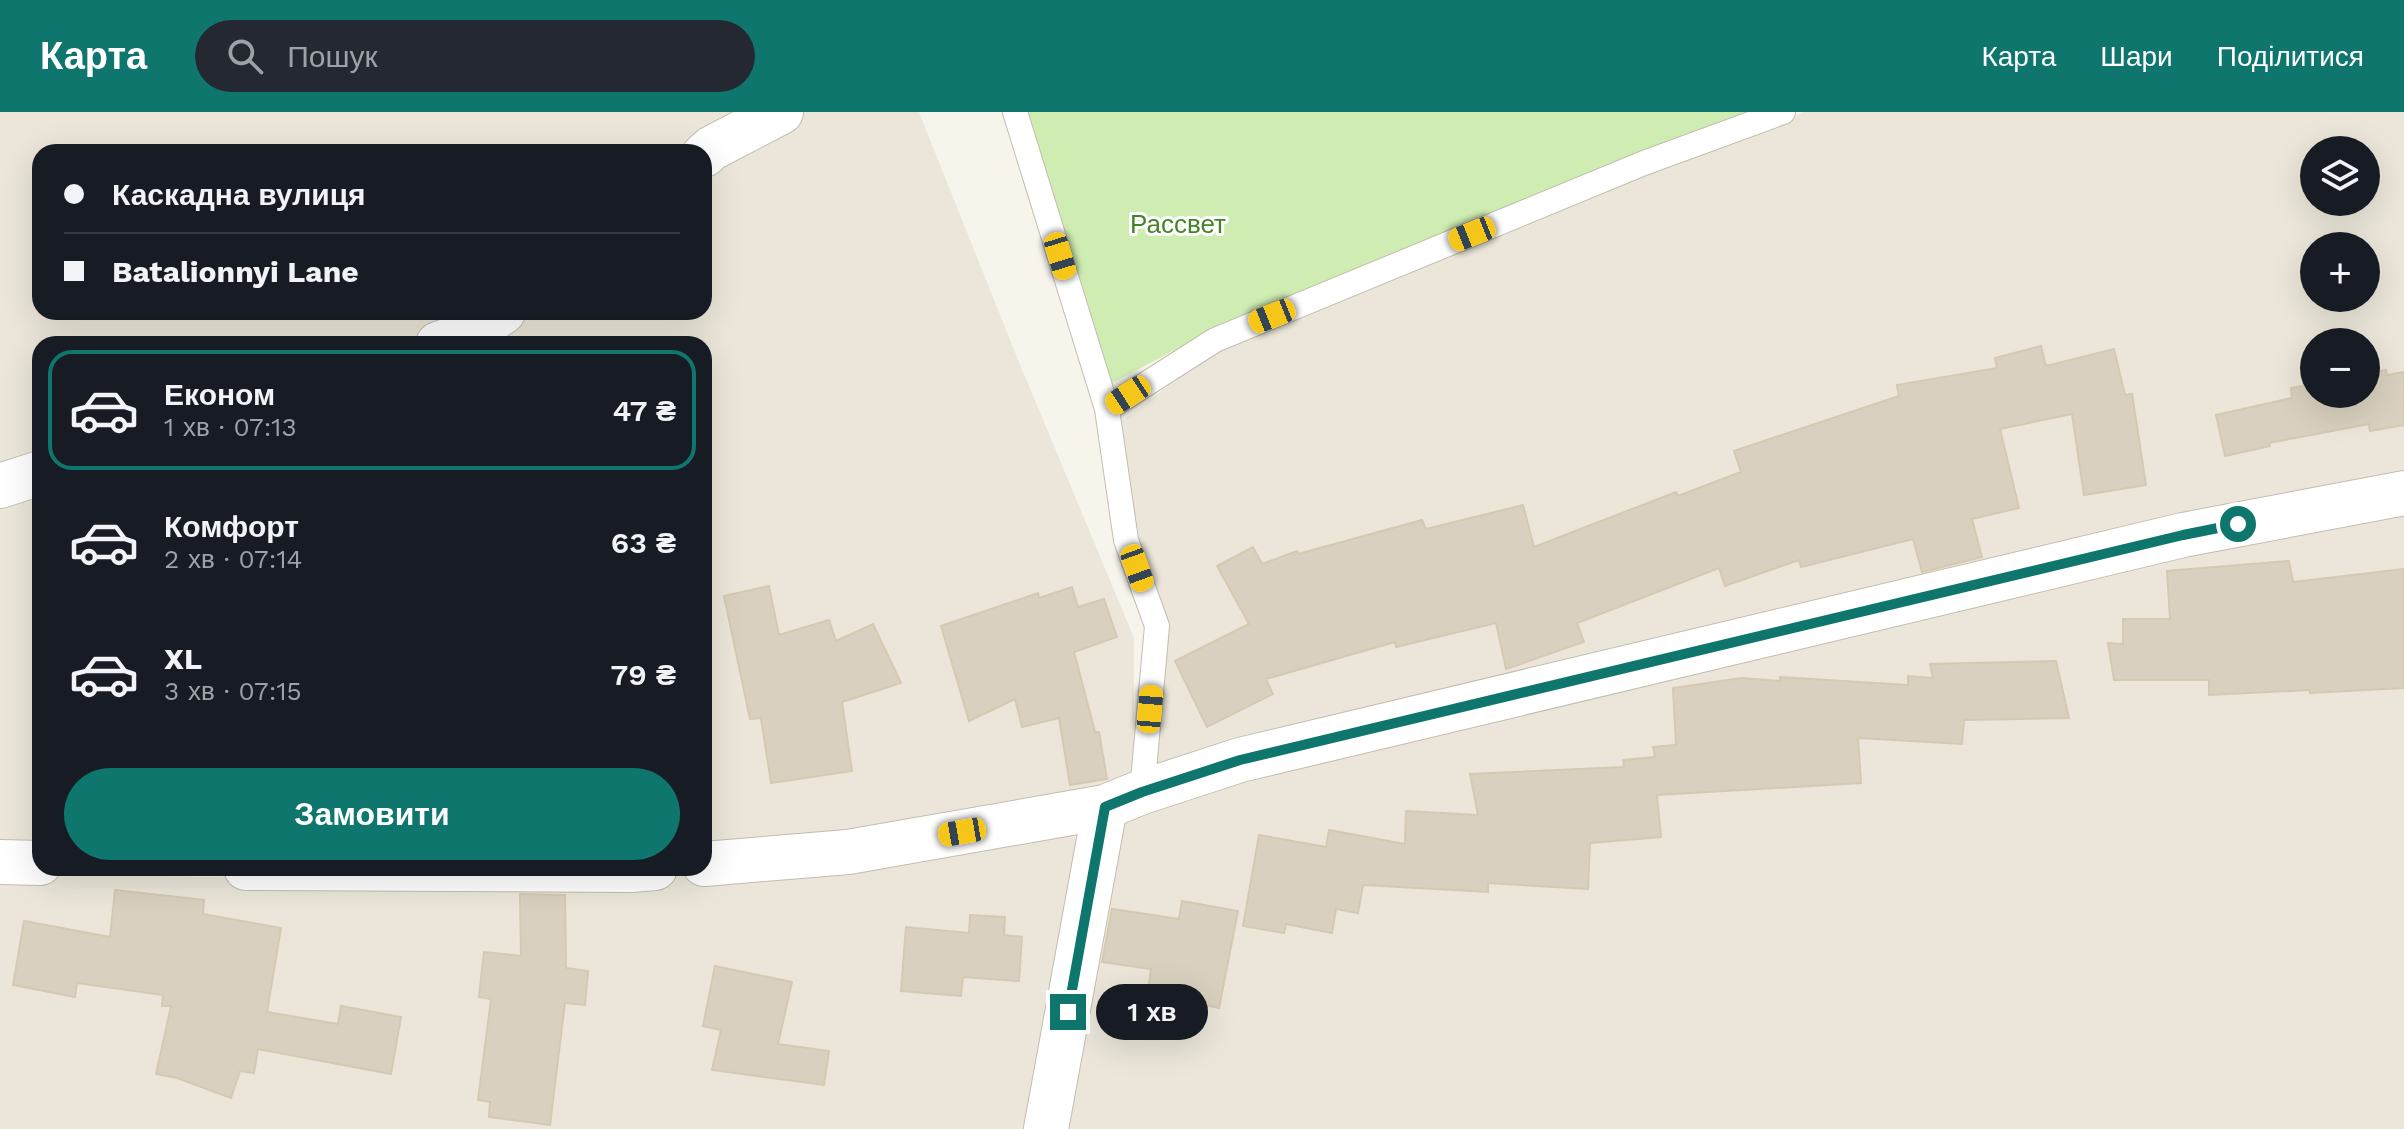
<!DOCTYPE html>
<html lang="uk">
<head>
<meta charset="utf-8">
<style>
  :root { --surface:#171b24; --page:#242831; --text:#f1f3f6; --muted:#9ea1a6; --line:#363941; --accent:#0f766e }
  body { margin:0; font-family:"Work Sans",sans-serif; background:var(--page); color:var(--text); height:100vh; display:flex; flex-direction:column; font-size:30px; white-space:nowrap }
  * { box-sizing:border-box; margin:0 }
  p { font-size:26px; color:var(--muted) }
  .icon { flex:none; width:44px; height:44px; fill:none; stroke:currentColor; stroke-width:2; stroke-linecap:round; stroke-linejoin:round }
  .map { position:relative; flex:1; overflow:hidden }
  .side { position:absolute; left:32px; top:224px; width:680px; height:540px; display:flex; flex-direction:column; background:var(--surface); border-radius:24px; box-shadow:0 8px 32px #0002 }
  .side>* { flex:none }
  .hud { position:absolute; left:32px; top:32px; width:680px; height:176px; border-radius:24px; box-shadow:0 8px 32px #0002; display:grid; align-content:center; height:176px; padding:0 32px; background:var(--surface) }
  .buttons { position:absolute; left:2300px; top:24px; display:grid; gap:16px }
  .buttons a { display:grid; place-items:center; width:80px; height:80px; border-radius:50%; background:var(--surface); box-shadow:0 8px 32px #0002; font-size:40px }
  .end { position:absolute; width:36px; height:36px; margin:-18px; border:10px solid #0f766e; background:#fff; box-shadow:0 0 0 4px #fff }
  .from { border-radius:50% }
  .bubble { position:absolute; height:56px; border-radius:28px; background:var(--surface); box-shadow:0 8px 32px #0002; font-size:26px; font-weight:600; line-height:56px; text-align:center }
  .car { position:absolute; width:24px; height:48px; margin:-24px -12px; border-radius:10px; box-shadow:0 0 6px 2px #0007; background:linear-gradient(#f5c518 24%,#345 0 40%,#f5c518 0 76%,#345 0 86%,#f5c518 0) }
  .hud b { display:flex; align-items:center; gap:28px; height:76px; font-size:30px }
  .hud b+b { border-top:2px solid var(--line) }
  .hud i { width:20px; height:20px; background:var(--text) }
  ul { padding:14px 0 0; list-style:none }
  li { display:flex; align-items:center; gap:24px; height:120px; margin:0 16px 12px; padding:0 16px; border:4px solid transparent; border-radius:24px }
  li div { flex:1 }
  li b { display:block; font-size:30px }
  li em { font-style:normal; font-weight:600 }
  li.selected { border-color:var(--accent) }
  li>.icon { width:72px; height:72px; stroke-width:1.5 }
  .action { display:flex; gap:16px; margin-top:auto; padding:16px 32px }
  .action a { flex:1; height:92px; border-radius:48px; background:var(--accent); color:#fff; font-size:32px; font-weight:600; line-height:92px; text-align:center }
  header { display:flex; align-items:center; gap:48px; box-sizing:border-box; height:112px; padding:0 40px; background:var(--accent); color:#fff }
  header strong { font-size:38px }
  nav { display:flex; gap:44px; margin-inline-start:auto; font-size:28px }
  .search { width:560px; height:72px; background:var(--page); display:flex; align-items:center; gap:20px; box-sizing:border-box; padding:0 28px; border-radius:44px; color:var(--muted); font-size:30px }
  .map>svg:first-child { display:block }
  .residential { fill:#ebe6d9; fill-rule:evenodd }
  .garden { fill:#cfedb2 }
  .building { fill:#d9d1bf; stroke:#d5c9b2; stroke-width:2 }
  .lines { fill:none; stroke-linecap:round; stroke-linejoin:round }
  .lane-casing { stroke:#c3bdad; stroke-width:26 }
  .street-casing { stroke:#c3bdad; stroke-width:46 }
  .lane { stroke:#fff; stroke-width:24 }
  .street { stroke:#fff; stroke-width:44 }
  .route { stroke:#0f766e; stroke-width:10 }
  .labels { text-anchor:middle; stroke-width:6; stroke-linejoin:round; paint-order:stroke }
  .park-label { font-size:26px; fill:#438425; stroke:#fff }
</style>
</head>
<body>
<header>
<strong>Карта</strong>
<div class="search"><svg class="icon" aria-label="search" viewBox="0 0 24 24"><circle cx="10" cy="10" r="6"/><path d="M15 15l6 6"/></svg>Пошук</div>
<nav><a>Карта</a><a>Шари</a><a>Поділитися</a></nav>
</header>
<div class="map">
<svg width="2404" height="1017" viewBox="0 0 2404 1017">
  <rect width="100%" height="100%" fill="#f6f4eb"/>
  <!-- residential -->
  <path class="residential" d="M0,0H762L694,40H40V200H491L422,232H40V351L0,364Z
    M802,0H919L1021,255L1134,526V658L1111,682L704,741V232H468L519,200H704V54Z
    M1804,0H2404V373L1153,666L1165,528L1134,424L1117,313L1218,236L1646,60ZM2314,38H2366V90H2314ZM2314,134H2366V186H2314ZM2314,230H2366V282H2314Z
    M40,371V739L0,738V383Z
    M2404,389V1017H1055L1117,719L1141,691Z
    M1055,714L1080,728L1038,1017H0V761L326,767L612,765L849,748Z"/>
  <!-- garden -->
  <path class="garden" d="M1028,0H1754L1214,217L1107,274Z"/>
  <!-- building -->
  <path class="building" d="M2041,234L2046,254L2114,237L2125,283L2132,282L2146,373L2084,383L2072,302L2000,317L2019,396L1972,407L1982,445L1922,460L1913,427L1801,455L1799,448L1725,474L1719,456L1577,511L1584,530L1506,557L1496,511L1396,535L1395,530L1266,567L1273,582L1207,615L1175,549L1249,512L1217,454L1253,435L1262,452L1297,439L1298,442L1422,408L1426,417L1523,393L1534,435L1676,380L1678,384L1741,360L1734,339L1899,284L1897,273L1997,256L1995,246Z
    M2386,258L2387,263L2404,260V313L2370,319L2369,312L2269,331L2270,334L2225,344L2216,303L2292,286L2291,276L2314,272V282H2366V262Z
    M2289,449L2293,470L2404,457V576L2310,581V578L2209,583V568H2114L2108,531L2123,532V507H2170L2167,459Z
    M769,474L779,523L829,508L836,529L873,512L901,571L842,590L852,659L771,671L761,606L750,607L724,484Z
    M1072,475L1078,495L1104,487L1117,525L1074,540L1095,620H1099L1107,667L1070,673L1059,606L1022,615L1015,587L969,609L941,514L1038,481L1039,486Z
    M2056,549L2069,606L1964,608L1962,632L1858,626L1861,671L1657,683L1661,725L1590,731L1588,777L1488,771V780L1363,773L1358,801L1336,797L1332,821L1286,812L1284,821L1243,814L1259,723L1326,735L1329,718L1405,732L1406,699L1478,703L1470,662L1624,655L1623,648L1655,645L1653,635L1676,633L1673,576L1741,566L1780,569V565L1908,573V564L1933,566L1930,552Z
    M115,778L204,788L203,802L281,816L267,900L338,912L341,894L401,905L391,962L258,937L254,961L240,959L231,986L177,966L156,962L171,894H162L163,883L77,871L75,885L13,873L24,809L110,825Z
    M520,782L565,783L566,856L588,859L585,893L565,891L550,1013L489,1005L490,990L478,988L491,887L479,885L484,840L521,844Z
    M1182,789L1238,799L1219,896L1196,891L1195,901L1146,894L1151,857L1102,850L1112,797L1179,807Z
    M970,803L1005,805L1004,823L1022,825L1019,869L963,865L961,884L901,879L906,815L969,821Z
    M715,854L792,870L778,932L829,939L824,973L712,958L721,918L703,914Z"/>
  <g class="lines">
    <!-- lane casing -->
    <g class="lane-casing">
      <path id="lane" d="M1015,0L1107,297L1126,428L1157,514L1142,680
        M1107,297L1215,228L1644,51L1783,0"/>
    </g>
    <!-- street casing -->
    <g class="street-casing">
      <path id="street" d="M704,43L712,36L781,0
        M438,232L472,220L503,200
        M0,374L40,361
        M0,750L40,751
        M704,752L848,740L1105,695L1142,680L1240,648L2183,423L2404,381
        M246,756L631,758L655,756
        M1046,1017L1105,695"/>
    </g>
    <!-- lane -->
    <use href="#lane" class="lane"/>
    <!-- street -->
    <use href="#street" class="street"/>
  </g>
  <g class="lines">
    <!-- route -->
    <path class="route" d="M1068,900L1105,695L1142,680L1240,648L2183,423L2238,412"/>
  </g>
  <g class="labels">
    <!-- park labels -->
    <g class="park-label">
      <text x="1178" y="121">Рассвет</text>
    </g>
  </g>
</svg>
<div class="buttons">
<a><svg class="icon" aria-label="layers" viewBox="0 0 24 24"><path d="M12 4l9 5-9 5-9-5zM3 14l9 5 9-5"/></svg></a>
<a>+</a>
<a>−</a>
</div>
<i class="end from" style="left:2238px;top:412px"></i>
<i class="end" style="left:1068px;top:900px"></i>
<div class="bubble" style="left:1096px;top:872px;width:112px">1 хв</div>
<i class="car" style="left:1472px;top:122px;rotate:248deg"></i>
<i class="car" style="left:1060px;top:144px;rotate:163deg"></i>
<i class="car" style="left:1272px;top:204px;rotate:248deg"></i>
<i class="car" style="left:1128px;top:283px;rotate:237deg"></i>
<i class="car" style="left:1137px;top:456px;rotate:160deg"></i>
<i class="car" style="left:1150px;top:597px;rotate:5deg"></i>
<i class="car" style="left:962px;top:720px;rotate:260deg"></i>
<div class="hud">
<b><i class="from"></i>Каскадна вулиця</b>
<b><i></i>Batalionnyi Lane</b>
</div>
<section class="side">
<ul>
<li class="selected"><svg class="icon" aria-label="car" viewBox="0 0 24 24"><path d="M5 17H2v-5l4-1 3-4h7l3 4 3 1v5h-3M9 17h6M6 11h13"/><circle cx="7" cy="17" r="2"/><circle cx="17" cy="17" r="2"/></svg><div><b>Економ</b><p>1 хв · 07:13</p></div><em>47 ₴</em></li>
<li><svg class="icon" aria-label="car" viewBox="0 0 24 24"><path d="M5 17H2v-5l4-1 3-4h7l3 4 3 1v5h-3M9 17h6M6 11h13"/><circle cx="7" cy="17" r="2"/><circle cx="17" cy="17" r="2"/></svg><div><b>Комфорт</b><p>2 хв · 07:14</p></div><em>63 ₴</em></li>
<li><svg class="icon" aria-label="car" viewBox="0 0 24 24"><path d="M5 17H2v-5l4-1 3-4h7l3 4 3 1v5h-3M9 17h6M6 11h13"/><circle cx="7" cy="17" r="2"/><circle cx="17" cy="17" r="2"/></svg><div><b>XL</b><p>3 хв · 07:15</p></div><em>79 ₴</em></li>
</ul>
<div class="action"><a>Замовити</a></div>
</section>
</div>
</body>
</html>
